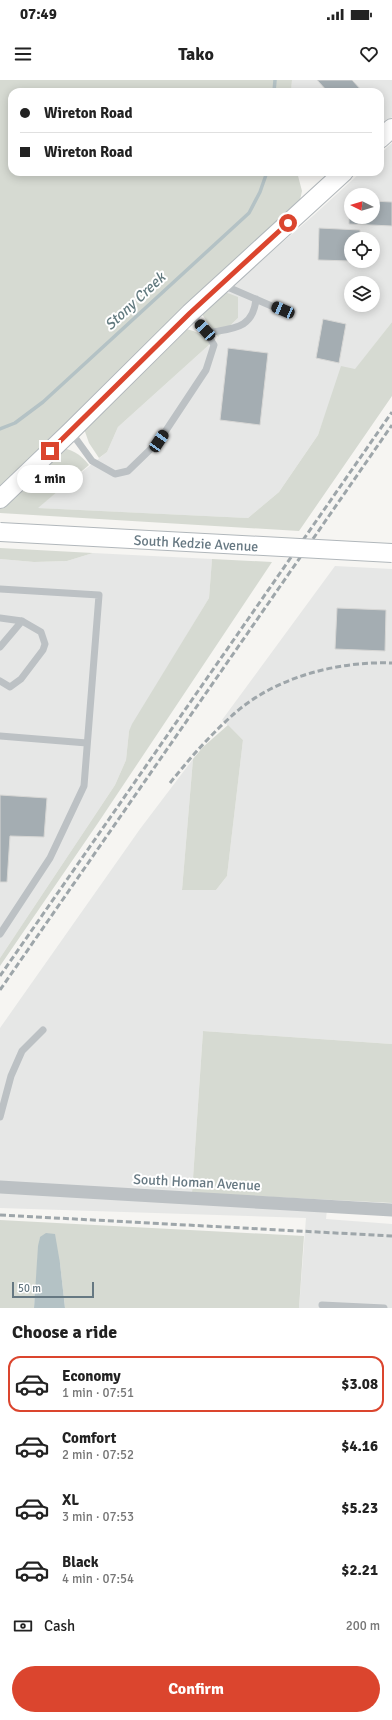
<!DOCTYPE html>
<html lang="en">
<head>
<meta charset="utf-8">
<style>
  :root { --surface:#fff; --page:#f2f2f2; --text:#222; --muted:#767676; --line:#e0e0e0; --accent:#db452e }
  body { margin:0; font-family:Signika,sans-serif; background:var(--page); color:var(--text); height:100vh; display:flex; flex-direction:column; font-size:15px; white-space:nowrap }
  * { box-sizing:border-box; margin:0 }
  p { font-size:13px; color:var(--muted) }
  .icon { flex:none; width:22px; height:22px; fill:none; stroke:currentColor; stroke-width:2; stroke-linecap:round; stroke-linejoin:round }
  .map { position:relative; height:1228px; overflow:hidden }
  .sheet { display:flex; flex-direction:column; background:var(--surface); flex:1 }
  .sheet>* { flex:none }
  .banner { position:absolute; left:8px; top:8px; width:376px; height:88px; border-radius:12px; box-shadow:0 2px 10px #0003; display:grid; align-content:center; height:88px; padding:0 12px; background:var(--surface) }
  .needle { width:26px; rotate:275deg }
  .tools { position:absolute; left:344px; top:108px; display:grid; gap:8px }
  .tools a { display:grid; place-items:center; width:36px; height:36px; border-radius:50%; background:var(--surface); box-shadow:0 2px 10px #0003; font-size:20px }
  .scale { position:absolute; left:12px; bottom:10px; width:82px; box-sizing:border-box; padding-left:4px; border:2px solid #667882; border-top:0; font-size:11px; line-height:14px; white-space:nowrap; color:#667882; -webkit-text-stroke:3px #fff; paint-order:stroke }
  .end { position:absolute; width:18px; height:18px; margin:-9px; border:5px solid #db452e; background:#fff; box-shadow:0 0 0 2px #fff }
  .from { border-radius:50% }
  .bubble { position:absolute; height:28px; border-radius:14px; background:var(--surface); box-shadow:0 2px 10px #0003; font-size:13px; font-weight:800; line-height:28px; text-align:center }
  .car { position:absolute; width:12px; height:24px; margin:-12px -6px; border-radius:5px; box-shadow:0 0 3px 1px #0007; background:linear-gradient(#222 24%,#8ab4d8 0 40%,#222 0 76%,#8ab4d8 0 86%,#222 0) }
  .banner b { display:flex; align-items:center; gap:14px; height:38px; font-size:15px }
  .banner b+b { border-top:1px solid var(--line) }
  .banner i { width:10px; height:10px; background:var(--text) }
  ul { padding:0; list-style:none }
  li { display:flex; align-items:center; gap:12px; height:56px; margin:0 8px 6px; padding:0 4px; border:2px solid transparent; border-radius:12px }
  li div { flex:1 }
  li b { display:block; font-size:15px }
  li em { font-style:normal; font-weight:800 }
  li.active { border-color:var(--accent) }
  li>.icon { width:36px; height:36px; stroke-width:1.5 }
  h2 { padding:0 12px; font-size:18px; line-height:48px }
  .pay { display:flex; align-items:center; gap:10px; height:44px; padding:0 12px; font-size:15px }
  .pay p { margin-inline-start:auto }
  .cta { display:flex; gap:8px; margin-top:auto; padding:8px 12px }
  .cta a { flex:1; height:46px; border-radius:24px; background:var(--accent); color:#fff; font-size:16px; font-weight:800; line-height:46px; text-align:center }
  .status { display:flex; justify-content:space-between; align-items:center; height:28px; padding:0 20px; background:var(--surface); direction:ltr }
  .status svg { height:11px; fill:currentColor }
  header { display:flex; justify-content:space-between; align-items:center; height:52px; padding:0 12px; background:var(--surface); font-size:18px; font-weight:800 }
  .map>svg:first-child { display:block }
  .built { fill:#e6e7e6; fill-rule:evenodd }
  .green { fill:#d6dad2 }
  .water { fill:#b4c2c5 }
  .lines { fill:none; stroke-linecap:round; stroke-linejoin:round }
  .stream { stroke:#b4c2c5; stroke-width:3.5 }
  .building { fill:#a4adb2; stroke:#d7d7d5 }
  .secondary-casing { stroke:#b1b7bb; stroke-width:20 }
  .lane { stroke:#bcc1c4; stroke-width:7 }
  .street { stroke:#bcc1c4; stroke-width:13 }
  .secondary { stroke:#fff; stroke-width:18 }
  .rail { stroke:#9ea6aa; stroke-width:3; stroke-dasharray:6 3; stroke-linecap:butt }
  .secondary-bridge-casing { stroke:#b1b7bb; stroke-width:20; stroke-linecap:butt }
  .secondary-bridge { stroke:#fff; stroke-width:18 }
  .route { stroke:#db452e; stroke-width:5 }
  .labels { text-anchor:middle; stroke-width:4; stroke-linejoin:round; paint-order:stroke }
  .street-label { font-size:14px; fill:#667882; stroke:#fff }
  .water-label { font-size:15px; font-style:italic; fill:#627a7f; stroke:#fff }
</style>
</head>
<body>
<div class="status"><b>07:49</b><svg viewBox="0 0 49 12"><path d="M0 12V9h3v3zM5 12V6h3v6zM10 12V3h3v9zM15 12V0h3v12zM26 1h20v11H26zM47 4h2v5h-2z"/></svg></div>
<header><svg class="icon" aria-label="menu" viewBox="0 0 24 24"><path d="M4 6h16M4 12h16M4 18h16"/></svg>Tako<svg class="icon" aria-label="heart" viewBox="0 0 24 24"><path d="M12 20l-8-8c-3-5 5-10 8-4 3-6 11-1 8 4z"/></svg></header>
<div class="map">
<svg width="392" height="1228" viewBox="0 0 392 1228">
  <rect width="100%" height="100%" fill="#f6f5f2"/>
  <!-- built -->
  <path class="built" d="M292,0H392V37L380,48V12H291Z
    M392,63V242L330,322L318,355L279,412L248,438L37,428L107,372L118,347L210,264L214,265L218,257L238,238L225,212L314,135L361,92H380V74ZM351,115H373V137H351ZM351,159H373V181H351ZM351,203H373V225H351Z
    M93,473L212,479L209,518L129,651L126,680L115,705L0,878V479L34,482L67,481Z
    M335,486L392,489V964L203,951L192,1113L328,1120L326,1139L392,1144V1228H299L306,1138L0,1128V948L140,749L193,679L182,810H216L227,796L243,660L222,640Z"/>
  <!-- green -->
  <path class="green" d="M0,0H292L291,12H12V92H297L302,111L300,120L0,406Z
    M225,212L238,217V238L218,257L201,233Z
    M392,242V316L299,451L0,433V428L56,368C72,368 80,374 89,385L38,428L248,438L279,412L318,355L341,286L355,289Z
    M180,248C193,250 203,253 210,264L118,347L107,372L99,378L89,363L83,346Z
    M0,468L93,473L67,481L34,482L0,479Z
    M212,479L272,482L98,743L0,886V878L115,705L126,680L129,651L132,644L209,518Z
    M228,645L243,660L227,796L216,810H182L193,679L203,667Z
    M203,951L392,964V1123L192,1113Z
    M0,1140L304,1156L299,1228H65L60,1183L40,1157L34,1228H0Z"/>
  <!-- water -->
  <path class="water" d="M46,1153L55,1154L60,1183L65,1228H34L38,1166L40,1157Z"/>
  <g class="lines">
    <!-- stream -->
    <path class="stream" d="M274,12L275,0
      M0,349L15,343L43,322L249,133L260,112L267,92"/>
  </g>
  <!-- building -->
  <path class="building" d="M317,0H352L363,12H328Z
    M373,121L392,122V146L349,144V137H373Z
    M319,148L360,150V159H351V181L318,180Z
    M323,239L346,244L339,283L316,278Z
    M228,268L268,273L260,345L220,340Z
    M337,528L386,530L385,571L335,569Z
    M0,715L47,718L44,757L10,756L7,802H0Z"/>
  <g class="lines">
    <!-- secondary casing -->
    <g class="secondary-casing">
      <path id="secondary" d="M380,59L392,48
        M0,419L71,351L190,233L344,92"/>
    </g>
    <!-- lane -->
    <path class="lane" d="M223,205L283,231
      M207,253C232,248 253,250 256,219
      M71,352L92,381L115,394L128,391L159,361L206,290L214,265L205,250L190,233
      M0,509L99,515L84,706L50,778L0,854
      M0,538L22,541L0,567
      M0,601L10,607L21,599L43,570L45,564L41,552L22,541
      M0,656L87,663
      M0,1037L11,996L22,971L43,950
      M322,1225L384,1228"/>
    <!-- street -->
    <path class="street" d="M0,1107L392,1130"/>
    <!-- secondary -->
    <use href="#secondary" class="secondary"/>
    <!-- rail -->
    <path class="rail" d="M170,703C190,678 211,654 235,633C276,597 338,581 392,583
      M0,896L392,332
      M0,910L392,345
      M0,1135L392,1156"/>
    <!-- secondary-bridge casing -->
    <g class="secondary-bridge-casing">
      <path id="secondary-bridge" d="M0,452L392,473"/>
    </g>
    <!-- secondary-bridge -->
    <use href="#secondary-bridge" class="secondary-bridge"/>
  </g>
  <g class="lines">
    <!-- route -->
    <path class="route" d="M50,371L190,233L288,143"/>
  </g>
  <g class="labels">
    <!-- street labels -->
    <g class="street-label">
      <text transform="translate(196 463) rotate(3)" y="5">South Kedzie Avenue</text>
      <text transform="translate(197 1102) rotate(3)" y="5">South Homan Avenue</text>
    </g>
    <!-- water labels -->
    <g class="water-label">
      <text transform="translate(135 221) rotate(-43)" y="5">Stony Creek</text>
    </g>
  </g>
</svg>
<div class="tools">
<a><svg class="needle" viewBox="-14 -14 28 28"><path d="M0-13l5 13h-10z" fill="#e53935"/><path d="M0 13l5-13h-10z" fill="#767676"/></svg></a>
<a><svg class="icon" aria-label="locate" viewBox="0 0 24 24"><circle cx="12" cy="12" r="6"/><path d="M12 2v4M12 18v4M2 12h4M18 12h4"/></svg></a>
<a><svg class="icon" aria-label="layers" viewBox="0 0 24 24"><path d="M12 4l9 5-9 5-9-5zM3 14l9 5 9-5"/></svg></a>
</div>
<div class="scale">50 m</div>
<i class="end from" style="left:288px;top:143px"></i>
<i class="end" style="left:50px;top:371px"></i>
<div class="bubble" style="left:17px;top:385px;width:66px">1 min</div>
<i class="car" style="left:283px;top:230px;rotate:293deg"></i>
<i class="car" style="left:205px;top:250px;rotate:318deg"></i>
<i class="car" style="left:159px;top:361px;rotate:34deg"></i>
<div class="banner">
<b><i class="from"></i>Wireton Road</b>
<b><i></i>Wireton Road</b>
</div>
</div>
<section class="sheet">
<h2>Choose a ride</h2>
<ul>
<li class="active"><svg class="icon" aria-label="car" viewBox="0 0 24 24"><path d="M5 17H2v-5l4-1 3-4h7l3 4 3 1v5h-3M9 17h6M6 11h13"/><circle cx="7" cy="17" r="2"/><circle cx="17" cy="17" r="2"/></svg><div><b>Economy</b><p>1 min · 07:51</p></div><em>$3.08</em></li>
<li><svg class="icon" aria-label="car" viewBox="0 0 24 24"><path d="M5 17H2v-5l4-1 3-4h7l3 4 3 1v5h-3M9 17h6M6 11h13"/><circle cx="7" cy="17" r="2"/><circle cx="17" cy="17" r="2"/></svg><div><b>Comfort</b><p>2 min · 07:52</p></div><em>$4.16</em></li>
<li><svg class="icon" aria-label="car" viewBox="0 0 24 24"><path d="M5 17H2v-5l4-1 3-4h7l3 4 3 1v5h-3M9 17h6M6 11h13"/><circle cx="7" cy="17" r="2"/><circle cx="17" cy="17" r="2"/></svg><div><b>XL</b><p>3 min · 07:53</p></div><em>$5.23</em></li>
<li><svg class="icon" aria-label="car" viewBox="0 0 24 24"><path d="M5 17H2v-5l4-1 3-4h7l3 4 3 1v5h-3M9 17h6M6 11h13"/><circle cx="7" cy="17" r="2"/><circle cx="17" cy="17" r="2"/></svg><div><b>Black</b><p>4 min · 07:54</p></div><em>$2.21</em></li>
</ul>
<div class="pay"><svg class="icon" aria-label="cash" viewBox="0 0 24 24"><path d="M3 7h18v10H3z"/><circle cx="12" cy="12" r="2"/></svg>Cash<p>200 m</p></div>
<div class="cta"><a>Confirm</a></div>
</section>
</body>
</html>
